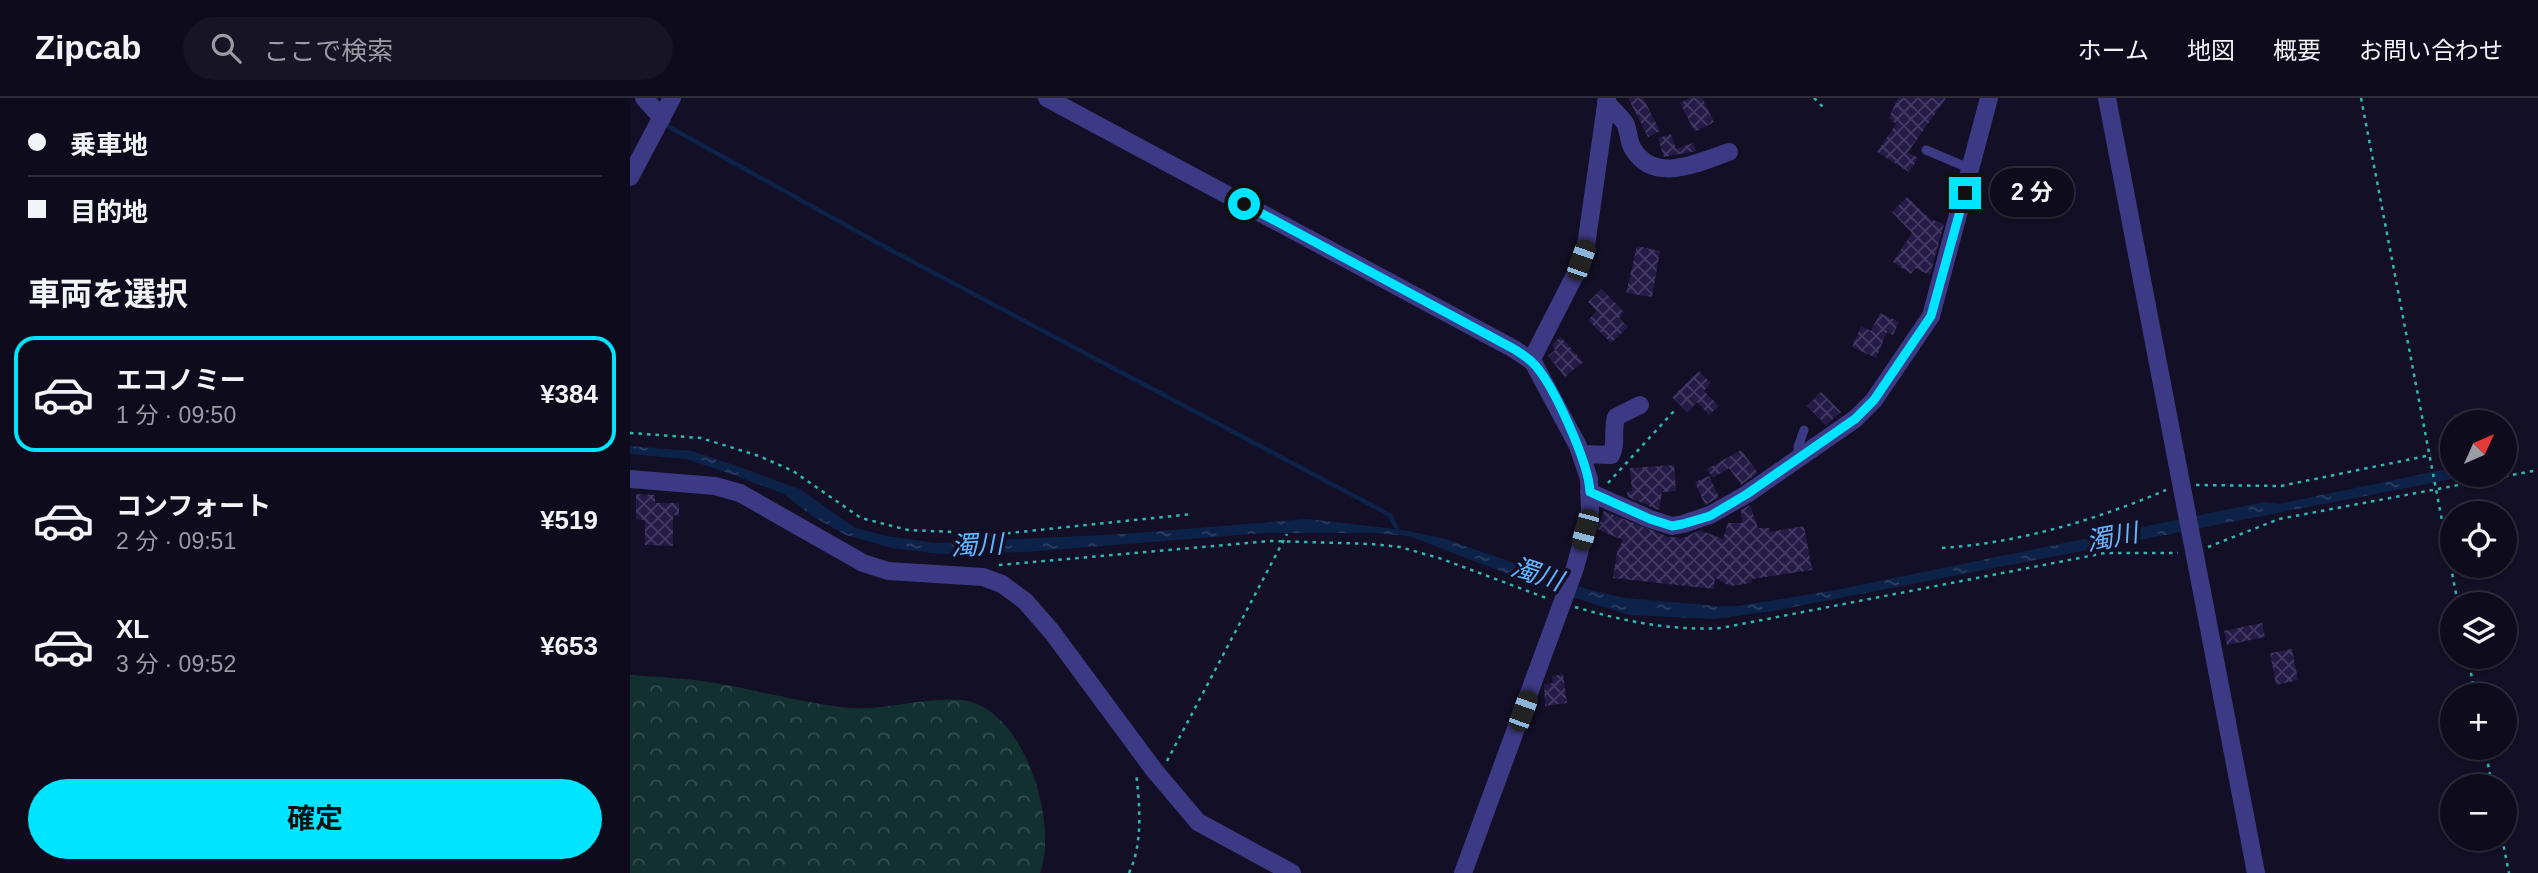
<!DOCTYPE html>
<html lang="ja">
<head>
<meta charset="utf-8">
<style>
  :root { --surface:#0e0b1c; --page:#171425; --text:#f1f3f6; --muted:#9b9ba3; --line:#2e2b3b; --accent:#00e5ff }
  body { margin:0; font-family:Helvetica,"Noto Sans JP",sans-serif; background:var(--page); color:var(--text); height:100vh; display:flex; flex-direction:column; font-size:26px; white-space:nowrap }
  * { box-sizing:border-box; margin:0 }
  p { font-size:23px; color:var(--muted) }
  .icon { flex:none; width:38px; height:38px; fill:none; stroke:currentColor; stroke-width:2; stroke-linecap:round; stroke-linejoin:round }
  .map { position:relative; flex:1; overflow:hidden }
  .sheet { display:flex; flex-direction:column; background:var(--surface); width:630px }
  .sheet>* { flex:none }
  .hud { display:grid; align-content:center; height:154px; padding:0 28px; background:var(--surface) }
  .needle { width:46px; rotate:45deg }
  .fabs { position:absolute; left:1810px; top:312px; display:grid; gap:14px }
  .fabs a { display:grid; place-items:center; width:77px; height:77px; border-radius:50%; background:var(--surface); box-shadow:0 2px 5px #0004,0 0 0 2px var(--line); font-size:35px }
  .end { position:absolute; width:32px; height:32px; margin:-16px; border:9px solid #00e5ff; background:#111; box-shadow:0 0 0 4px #111 }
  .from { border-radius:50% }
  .bubble { position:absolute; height:49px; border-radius:24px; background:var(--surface); box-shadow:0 2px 5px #0004,0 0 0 2px var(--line); font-size:23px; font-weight:700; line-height:49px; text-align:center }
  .car { position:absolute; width:21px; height:42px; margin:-21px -10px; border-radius:9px; box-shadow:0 0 5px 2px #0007; background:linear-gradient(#222 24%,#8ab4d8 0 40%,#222 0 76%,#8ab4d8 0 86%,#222 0) }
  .hud b { display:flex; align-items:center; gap:24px; height:66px; font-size:26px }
  .hud b+b { border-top:2px solid var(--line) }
  .hud i { width:18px; height:18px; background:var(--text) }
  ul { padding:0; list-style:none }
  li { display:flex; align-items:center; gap:21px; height:116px; margin:0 14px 10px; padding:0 14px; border:4px solid transparent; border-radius:21px }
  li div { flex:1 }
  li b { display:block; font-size:26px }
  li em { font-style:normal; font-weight:700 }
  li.selected { border-color:var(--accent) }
  li>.icon { width:63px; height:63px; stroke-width:1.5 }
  h2 { padding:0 28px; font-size:32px; line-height:84px }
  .button { display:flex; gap:14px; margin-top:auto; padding:14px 28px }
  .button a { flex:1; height:80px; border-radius:42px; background:var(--accent); color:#111; font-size:28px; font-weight:700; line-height:80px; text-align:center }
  header { display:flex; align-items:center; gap:42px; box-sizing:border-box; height:98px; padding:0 35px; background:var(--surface); border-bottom:2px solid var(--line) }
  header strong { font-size:33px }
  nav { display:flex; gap:38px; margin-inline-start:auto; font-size:24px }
  .search { width:490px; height:63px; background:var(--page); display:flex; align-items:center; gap:18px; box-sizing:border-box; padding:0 24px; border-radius:38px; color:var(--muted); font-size:26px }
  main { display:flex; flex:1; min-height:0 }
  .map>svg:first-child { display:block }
  .forest { fill:url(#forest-crowns) }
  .water { fill:url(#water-ripples) }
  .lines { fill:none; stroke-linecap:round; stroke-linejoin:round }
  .stream { stroke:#0c2248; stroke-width:4.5 }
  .building { fill:url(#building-cross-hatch) }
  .path { stroke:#2fb8b0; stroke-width:2.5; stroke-dasharray:3.5 5; stroke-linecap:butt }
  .service { stroke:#3d3a85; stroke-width:9 }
  .minor { stroke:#3d3a85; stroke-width:18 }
  .route { stroke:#00e5ff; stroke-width:9 }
  .labels { text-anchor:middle; stroke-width:7; stroke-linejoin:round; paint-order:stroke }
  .water-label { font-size:26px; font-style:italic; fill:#62b6ff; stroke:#130f26 }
</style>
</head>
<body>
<header>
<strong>Zipcab</strong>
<div class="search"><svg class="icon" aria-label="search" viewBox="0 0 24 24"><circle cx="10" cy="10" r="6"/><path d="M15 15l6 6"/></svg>ここで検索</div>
<nav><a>ホーム</a><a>地図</a><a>概要</a><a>お問い合わせ</a></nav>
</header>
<main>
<section class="sheet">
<div class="hud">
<b><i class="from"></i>乗車地</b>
<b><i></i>目的地</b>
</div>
<h2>車両を選択</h2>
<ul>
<li class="selected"><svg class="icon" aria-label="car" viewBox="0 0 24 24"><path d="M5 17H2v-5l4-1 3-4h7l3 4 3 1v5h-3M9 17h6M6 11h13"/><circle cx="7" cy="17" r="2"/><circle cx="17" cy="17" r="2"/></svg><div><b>エコノミー</b><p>1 分 · 09:50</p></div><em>¥384</em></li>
<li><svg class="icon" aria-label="car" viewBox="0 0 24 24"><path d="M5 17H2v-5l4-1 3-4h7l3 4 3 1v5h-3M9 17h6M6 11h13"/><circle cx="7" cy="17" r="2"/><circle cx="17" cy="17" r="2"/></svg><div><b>コンフォート</b><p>2 分 · 09:51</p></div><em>¥519</em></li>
<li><svg class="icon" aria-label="car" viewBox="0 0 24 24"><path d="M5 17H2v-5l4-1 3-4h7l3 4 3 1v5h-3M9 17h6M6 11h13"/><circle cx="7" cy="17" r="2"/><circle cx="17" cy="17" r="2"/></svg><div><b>XL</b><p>3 分 · 09:52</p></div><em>¥653</em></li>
</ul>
<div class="button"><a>確定</a></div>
</section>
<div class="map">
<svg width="1908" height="775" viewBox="0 0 1908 775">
  <defs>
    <pattern id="forest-crowns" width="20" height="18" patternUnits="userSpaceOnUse" patternTransform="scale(1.75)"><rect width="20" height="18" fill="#12302f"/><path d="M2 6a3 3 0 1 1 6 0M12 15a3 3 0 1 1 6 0" fill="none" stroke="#344d4e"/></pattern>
    <pattern id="water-ripples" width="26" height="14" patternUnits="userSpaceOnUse" patternTransform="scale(1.75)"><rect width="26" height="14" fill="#0c2248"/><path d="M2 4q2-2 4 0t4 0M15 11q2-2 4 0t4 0" fill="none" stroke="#2f4163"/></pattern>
    <pattern id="building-cross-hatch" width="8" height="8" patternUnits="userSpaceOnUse" patternTransform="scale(1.75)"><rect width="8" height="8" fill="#241b47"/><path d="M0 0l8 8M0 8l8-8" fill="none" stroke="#433b63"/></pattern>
  </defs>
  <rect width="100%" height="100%" fill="#130f26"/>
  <!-- forest -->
  <path class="forest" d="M0,577C28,579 57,580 85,585C127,592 168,604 210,609C250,615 292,598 332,602C394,609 429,725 410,775H0Z"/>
  <!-- water -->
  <path class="water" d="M0,348L62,353L98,365L170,391L225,430L256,438L306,445L494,436L678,421L773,432L816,441L956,491L995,500L1088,508H1108L1211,491L1634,404L1649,406L1822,370V376H1848L1143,513L1084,521L999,517L914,490L779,438L745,435H633L396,454L310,456L262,450L216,437L182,418L154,396L104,377L56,361L0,356Z"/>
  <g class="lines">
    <!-- stream -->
    <path class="stream" d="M34,26L257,150L760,417L769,435"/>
  </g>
  <!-- building -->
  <path class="building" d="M998,0H1013L1030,33L1018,39Z
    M1060,0H1072L1084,24L1065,34L1050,5Z
    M1268,0H1316L1278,54L1288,60L1279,74L1247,54L1266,26L1259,20Z
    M1041,36L1046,51L1063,45L1066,53L1034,59L1028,40Z
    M1277,99L1300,121L1314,126L1300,177L1285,170L1281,176L1263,164L1282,135L1262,114Z
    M1007,148L1030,153L1022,199L996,195Z
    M972,191L994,214L989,220L998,229L981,245L958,222L967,213L958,204Z
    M1250,215L1269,224L1263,237L1257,234L1246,260L1222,249L1231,228L1241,233Z
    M931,239L953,264L935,279L918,258L925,252L922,246Z
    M1069,273L1081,285L1074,293L1089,308L1079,317L1067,304L1057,314L1042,299Z
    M1191,294L1211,314L1196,327L1177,308Z
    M1111,352L1128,375L1111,387L1099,370L1083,380L1077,371Z
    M1044,367L1046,393L1032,394L1029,412L998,399L997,394L1002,393L1000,370Z
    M1079,378L1089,399L1075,407L1065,384Z
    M6,396L25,397V405H49V418L43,417V448L15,447V422L6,421Z
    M1120,407L1128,430H1140V434L1174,428L1182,472L1122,481L1121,485L1100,488L1085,480L1084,491L983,480L987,454L993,442L967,431L974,413L1039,439L1054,440L1070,432L1093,441L1098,425H1112L1111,412Z
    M1632,525L1635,539L1597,547L1594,533Z
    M1662,551L1668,582L1646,587L1640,555Z
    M933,576L937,605L915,608L914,586L923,585L922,578Z"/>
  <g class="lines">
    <!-- path -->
    <path class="path" d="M1184,0L1194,10
      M1731,0L1828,506
      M0,335L71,340L129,358L163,373L231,420L278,432L370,436L562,416
      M978,385L1044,313
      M1566,387L1651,388L1801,357
      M1578,449L1649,421L1908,372
      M1312,450C1388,445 1466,422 1536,392
      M369,467L641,443L741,446L770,449L812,461L919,501
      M945,509C993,523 1041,533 1091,530L1475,455H1548
      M1838,558L1845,597
      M1855,649L1862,688
      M537,663L657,436
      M1872,740L1879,775
      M499,775C513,746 510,707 506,675"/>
    <!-- service -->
    <path class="service" d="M1296,52L1341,71
      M1168,359V349L1174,332"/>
    <!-- minor -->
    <path class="minor" d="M14,0L32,20
      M417,0L884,251L903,264L948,348L959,381L960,413L945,470L833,775
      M1477,0L1626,775
      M976,4C982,11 990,18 995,25C999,33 998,43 1003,51C1025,87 1068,64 1099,54
      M0,79L42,0
      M901,263L946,175L956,148L977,0
      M951,356L981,357C987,347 982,332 986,319L1010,307
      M0,381L85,388L110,395L233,465L258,473L353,479L372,486L395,503L422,534L524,672L568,724L662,775
      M959,394L1020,421L1042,428L1053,426L1080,417L1117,396L1225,321L1244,302L1301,218L1359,0"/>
  </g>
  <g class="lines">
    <!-- route -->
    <path class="route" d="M614,106L884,251C890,255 897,259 902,264C923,284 959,366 960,394L1020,421L1042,428L1053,426L1080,418L1117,396L1225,321L1244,302L1301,218L1335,95"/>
  </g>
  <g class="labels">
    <!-- water labels -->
    <g class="water-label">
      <text transform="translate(1482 439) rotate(-11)" y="9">濁川</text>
      <text transform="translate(347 447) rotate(-3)" y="9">濁川</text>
      <text transform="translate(907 476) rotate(18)" y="9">濁川</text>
    </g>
  </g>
</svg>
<div class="fabs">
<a><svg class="needle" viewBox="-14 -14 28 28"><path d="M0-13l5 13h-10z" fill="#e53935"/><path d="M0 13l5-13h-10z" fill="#9b9ba3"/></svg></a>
<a><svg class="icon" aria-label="locate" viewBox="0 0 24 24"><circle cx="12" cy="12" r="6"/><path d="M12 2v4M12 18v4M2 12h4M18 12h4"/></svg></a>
<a><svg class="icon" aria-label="layers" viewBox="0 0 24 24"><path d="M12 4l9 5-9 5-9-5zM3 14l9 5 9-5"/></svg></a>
<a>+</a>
<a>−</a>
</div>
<i class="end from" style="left:614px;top:106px"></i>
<i class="end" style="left:1335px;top:95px"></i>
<div class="bubble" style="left:1360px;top:70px;width:84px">2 分</div>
<i class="car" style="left:951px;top:162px;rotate:19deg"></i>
<i class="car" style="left:955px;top:432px;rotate:195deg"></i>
<i class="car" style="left:893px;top:613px;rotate:20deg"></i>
</div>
</main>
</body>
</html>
